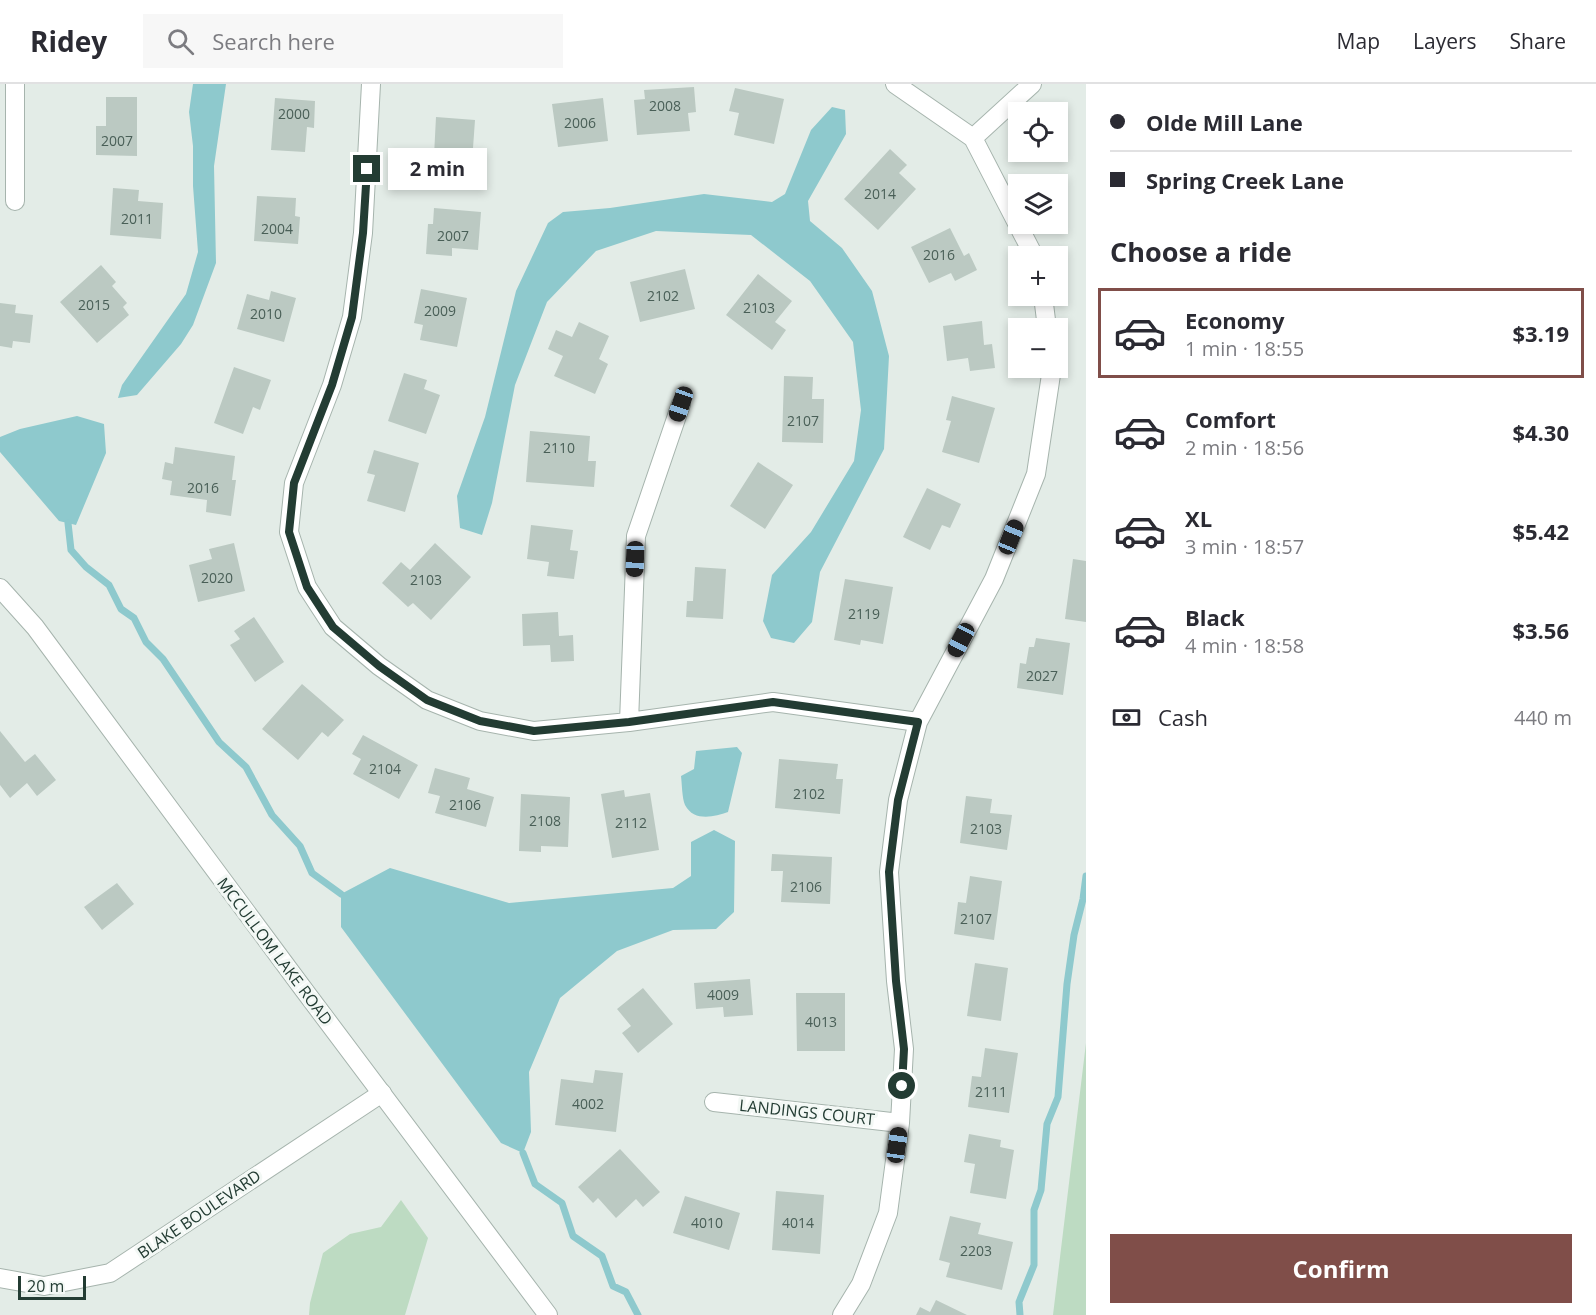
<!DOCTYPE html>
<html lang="en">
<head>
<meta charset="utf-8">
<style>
  :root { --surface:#fff; --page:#f7f7f7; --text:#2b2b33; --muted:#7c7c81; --line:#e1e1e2; --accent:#804e49 }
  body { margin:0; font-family:"Open Sans",sans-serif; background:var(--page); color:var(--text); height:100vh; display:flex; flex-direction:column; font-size:22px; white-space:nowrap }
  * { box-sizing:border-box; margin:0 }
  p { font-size:20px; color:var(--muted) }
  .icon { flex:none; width:33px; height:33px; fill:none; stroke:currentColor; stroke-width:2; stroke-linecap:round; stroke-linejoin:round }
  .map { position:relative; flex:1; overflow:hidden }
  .side { display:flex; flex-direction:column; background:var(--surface); width:510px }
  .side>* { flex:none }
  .top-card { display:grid; align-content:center; height:132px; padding:0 24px; background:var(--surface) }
  .controls { position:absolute; left:1008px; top:18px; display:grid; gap:12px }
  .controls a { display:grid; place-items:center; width:60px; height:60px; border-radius:0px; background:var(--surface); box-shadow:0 3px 9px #0003; font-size:30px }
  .scale { position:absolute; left:18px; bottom:15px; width:68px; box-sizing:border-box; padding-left:6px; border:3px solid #233c33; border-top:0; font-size:16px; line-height:21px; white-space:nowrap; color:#233c33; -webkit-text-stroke:4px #f3f8f5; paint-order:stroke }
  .end { position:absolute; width:27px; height:27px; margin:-14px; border:8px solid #233c33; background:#fff; box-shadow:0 0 0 3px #fff }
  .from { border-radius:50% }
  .bubble { position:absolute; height:42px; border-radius:0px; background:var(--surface); box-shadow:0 3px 9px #0003; font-size:20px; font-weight:700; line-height:42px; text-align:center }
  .car { position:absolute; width:18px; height:36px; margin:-18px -9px; border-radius:8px; box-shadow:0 0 4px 2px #0007; background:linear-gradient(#222 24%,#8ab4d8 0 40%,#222 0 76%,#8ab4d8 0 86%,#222 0) }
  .top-card b { display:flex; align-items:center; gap:21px; height:57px; font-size:22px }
  .top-card b+b { border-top:2px solid var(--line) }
  .top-card i { width:15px; height:15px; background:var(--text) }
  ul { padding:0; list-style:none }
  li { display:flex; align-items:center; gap:18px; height:90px; margin:0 12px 9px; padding:0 12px; border:3px solid transparent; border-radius:0px }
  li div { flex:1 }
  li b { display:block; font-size:22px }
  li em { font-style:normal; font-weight:700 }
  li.active { border-color:var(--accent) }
  li>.icon { width:54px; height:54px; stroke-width:1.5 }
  h2 { padding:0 24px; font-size:27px; line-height:72px }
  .pay { display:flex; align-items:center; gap:15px; height:66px; padding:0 24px; font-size:22px }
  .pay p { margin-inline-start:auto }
  .primary-button { display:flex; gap:12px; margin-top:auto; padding:12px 24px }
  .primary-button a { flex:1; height:69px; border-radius:0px; background:var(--accent); color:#fff; font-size:24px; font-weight:700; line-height:69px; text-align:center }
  header { display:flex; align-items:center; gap:36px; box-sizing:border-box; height:84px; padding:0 30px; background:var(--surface); border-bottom:2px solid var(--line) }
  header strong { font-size:28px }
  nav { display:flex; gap:33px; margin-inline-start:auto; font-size:21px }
  .search { width:420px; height:54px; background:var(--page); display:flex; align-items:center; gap:15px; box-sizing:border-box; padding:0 21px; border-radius:0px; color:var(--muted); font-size:22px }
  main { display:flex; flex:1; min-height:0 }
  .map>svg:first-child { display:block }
  .green { fill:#bddbc2 }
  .water { fill:#8ec9cd }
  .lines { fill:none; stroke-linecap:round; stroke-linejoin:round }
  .stream { stroke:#8ec9cd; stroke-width:7 }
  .building { fill:#bbc9c2 }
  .minor-casing { stroke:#a6b4ad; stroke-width:20 }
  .tertiary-casing { stroke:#a6b4ad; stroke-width:20 }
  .minor { stroke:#fff; stroke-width:18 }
  .tertiary { stroke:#fff; stroke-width:18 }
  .route { stroke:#233c33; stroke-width:8 }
  .labels { text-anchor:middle; stroke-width:6; stroke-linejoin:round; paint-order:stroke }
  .number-label { font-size:14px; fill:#495f57 }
  .street-label { font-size:16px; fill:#233c33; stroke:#f3f8f5 }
</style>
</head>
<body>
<header>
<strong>Ridey</strong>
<div class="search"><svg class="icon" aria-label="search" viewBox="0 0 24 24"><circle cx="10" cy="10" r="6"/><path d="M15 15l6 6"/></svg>Search here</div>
<nav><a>Map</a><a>Layers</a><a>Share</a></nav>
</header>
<main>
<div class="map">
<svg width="1086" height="1231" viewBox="0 0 1086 1231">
  <rect width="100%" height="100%" fill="#e3ece7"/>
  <!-- green -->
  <path class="green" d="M1086,959V1231H1053Z
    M401,1116L428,1154L405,1231H309L310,1219L323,1169L350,1150L381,1143Z"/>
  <!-- water -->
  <path class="water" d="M193,0H226L214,82L216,179L193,241L181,260L137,311L118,314L122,301L186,210L198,168L193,102V62L189,28Z
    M832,23L845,26L846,50L808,117L810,137L842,164L872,207L889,272L884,365L820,488L812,538L794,559L771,554L763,537L772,491L811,448L854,377L861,326L853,258L810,197L751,151L656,147L596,167L547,218L515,301L492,419L482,451L460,444L457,412L485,333L516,207L548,139L563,128L610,124L704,110L772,118L785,110L811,46Z
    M77,332L104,340L106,369L76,441L59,437L0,368V353L20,345Z
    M737,663L742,669L728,728C714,733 694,738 685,721C682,714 682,700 681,692L694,685L696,667Z
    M714,746L735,757L734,828L716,845L673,846L617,867L560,914L529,988L531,1048L523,1069L501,1059L341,843V810L390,784L509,819L673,804L691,792V758Z"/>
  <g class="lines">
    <!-- stream -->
    <path class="stream" d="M68,439L71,466L86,483L109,501L121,525L134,534L146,558L163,575L219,658L246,683L272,731L300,762L312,789L341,810
      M523,1069L535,1100L562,1119L573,1152L602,1172L613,1202L626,1208L638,1231
      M1020,1231L1019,1218L1034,1181V1126L1041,1106L1047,1040L1058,1013L1067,900L1074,851L1083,815L1086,792"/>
  </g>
  <!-- building -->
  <path class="building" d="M694,3L696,28L688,29L690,47L637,51L634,16L645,15L644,6Z
    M735,4L784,15L774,60L734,51L739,29L729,27Z
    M106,13H137V72L96,71V42H106Z
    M275,14L315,17L314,44L307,43L305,68L271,66Z
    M603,14L608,57L558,63L552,20Z
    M436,33L475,36L472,78L457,77L456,92L433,91Z
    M890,65L907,81L899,89L916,105L878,146L844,115Z
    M113,104L139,106L138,117L163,119L161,155L110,151Z
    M257,112L296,114L295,132L300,133L298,160L254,157Z
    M434,124L481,128L478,166L452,164V172L426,170L428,140H433Z
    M950,144L964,172L969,169L977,186L955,197L951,189L929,199L911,163Z
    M101,181L116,198L112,202L127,219L123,223L129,231L97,259L60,218Z
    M685,185L695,225L640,238L630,198Z
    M758,190L792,217L775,238L786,246L772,266L726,231Z
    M421,205L467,214L457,263L420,256L423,241L414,239Z
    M271,207L296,214L284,258L237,245L247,210L269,216Z
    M0,219L16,221L15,229L33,231L30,259L13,257L12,264L0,262Z
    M982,237L984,261L992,260L995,284L970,287L968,274L947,277L943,242Z
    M579,238L609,252L599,275L608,280L595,310L554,292L563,272L548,265L556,246L572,253Z
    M234,283L271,296L260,326L253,323L243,350L214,339Z
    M404,289L427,296L424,305L440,311L426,350L388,337Z
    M784,292L813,293L812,315H824L823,359L782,358Z
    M952,312L995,324L979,379L942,368L951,337L946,336Z
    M530,347L590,352L588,377H596L594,403L526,398Z
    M175,363L235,372L232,396H236L231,432L206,428L207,416L170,411L172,397L162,395L165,378L173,380Z
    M374,366L419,379L405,428L367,417L375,391L367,389Z
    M758,378L793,401L765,445L730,422Z
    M927,404L961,420L950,444L942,441L930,466L903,453Z
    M531,441L573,446L570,466L578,467L574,495L547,492L549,478L527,475Z
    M234,459L245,507L198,518L189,481L212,475L209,465Z
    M435,459L471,493L431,536L413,519L408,523L382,499L401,478L410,486Z
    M1073,475L1086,477V538L1065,535Z
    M695,483L726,485L723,535L686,533L687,517H693Z
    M845,495L893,503L883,560L861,556L860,561L834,556Z
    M558,528L559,552L573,551L574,577L551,578L550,561L523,562L522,530Z
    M254,533L284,578L255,598L230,561L240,555L234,547Z
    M1036,554L1070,559L1063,611L1017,604L1020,579L1026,580L1029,563H1034Z
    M302,600L344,636L328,653L322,648L298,676L262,645Z
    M0,647L25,678L35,670L56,696L37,712L27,699L10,714L0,701Z
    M363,651L418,681L399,715L353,690L361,675L352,670Z
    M779,675L838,680L836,695H843L840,730L775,724Z
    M435,684L470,694L467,705L494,713L486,743L435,729L440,712L428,709Z
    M624,706L625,713L650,709L659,766L612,774L601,710Z
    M521,710L570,713L568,763L541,762V768L519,767Z
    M966,712L992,715L990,729L1012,731L1007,766L960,759Z
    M772,770L832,773L830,820L781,818L783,787H771Z
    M970,792L1002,797L994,856L954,850L958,818L966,819Z
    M117,799L134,820L102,846L84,823Z
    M975,879L1008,884L1001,937L967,932Z
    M750,895L753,931L724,933L723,923L696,925L694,899Z
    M643,904L673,940L638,969L622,949L631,942L617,925Z
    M796,909H845V967H797Z
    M985,964L1018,969L1009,1029L968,1023L972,992L981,993Z
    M595,986L623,989L616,1048L555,1041L561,995L593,999Z
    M969,1050L1001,1056L1000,1063L1014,1066L1006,1115L970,1109L975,1080L964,1078Z
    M620,1065L660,1108L643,1123L636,1115L616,1134L598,1114L593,1119L578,1103Z
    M776,1107L824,1111L820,1170L772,1166Z
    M685,1112L740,1129L729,1166L673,1149Z
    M950,1132L981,1139L978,1150L1013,1158L1002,1206L946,1193L950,1179L939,1176Z
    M936,1216L967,1231H916L920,1223L930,1228Z"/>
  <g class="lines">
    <!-- minor casing -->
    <g class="minor-casing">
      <path id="minor" d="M371,0L363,149L352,233L332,301L294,399L289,448L307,503L333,543L379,582L427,616L480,637L534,647L629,638L773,618L918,638
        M895,0L973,54L1034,172
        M973,54L1032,0
        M15,117V0
        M1043,212L1047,244
        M629,638L636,452L681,320
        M714,1018L900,1039
        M0,1194L44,1202L110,1189L382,1009
        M842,1231L861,1200L888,1129L900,1039L904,965L896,897L889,788L898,716L918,638L994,495L1036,390L1052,284"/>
    </g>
    <!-- tertiary casing -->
    <g class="tertiary-casing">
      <path id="tertiary" d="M0,504L35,543L304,906L548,1231"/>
    </g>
    <!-- minor -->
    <use href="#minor" class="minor"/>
    <!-- tertiary -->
    <use href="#tertiary" class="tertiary"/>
  </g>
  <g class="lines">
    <!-- route -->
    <path class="route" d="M367,85L363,149L352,233L332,301L294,399L289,448L307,503L333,543L379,582L427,616L480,637L534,647L629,638L773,618L918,638L898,716L889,788L896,897L904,965L902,1002"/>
  </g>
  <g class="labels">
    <!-- number labels -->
    <g class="number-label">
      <text x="665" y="27">2008</text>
      <text x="294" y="35">2000</text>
      <text x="580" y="44">2006</text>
      <text x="117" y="62">2007</text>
      <text x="880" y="115">2014</text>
      <text x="137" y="140">2011</text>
      <text x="277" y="150">2004</text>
      <text x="453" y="157">2007</text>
      <text x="939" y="176">2016</text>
      <text x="663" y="217">2102</text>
      <text x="94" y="226">2015</text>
      <text x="759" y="229">2103</text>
      <text x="440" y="232">2009</text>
      <text x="266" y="235">2010</text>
      <text x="803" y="342">2107</text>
      <text x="559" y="369">2110</text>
      <text x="203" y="409">2016</text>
      <text x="217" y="499">2020</text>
      <text x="426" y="501">2103</text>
      <text x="864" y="535">2119</text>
      <text x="1042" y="597">2027</text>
      <text x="385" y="690">2104</text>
      <text x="809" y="715">2102</text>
      <text x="465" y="726">2106</text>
      <text x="545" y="742">2108</text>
      <text x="631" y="744">2112</text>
      <text x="986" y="750">2103</text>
      <text x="806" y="808">2106</text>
      <text x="976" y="840">2107</text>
      <text x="723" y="916">4009</text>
      <text x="821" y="943">4013</text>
      <text x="991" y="1013">2111</text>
      <text x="588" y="1025">4002</text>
      <text x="707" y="1144">4010</text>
      <text x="798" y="1144">4014</text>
      <text x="976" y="1172">2203</text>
    </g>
    <!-- street labels -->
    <g class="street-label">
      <text transform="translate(275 867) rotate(53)" y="6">MCCULLOM LAKE ROAD</text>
      <text transform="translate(807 1028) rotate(6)" y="6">LANDINGS COURT</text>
      <text transform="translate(199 1130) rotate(-34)" y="6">BLAKE BOULEVARD</text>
    </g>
  </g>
</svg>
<div class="controls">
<a><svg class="icon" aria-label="locate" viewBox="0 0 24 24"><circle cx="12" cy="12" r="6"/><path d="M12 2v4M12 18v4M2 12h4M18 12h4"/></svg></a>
<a><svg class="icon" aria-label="layers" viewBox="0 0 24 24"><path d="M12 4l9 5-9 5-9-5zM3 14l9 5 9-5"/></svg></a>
<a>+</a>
<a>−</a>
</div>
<div class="scale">20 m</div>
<i class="end from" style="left:902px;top:1002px"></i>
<i class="end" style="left:367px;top:85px"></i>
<div class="bubble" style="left:388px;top:64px;width:99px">2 min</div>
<i class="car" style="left:681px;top:320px;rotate:199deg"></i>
<i class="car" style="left:1011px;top:453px;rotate:22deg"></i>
<i class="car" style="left:635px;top:475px;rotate:182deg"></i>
<i class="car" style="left:961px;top:556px;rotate:208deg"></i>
<i class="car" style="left:897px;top:1061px;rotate:8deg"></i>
</div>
<section class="side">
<div class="top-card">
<b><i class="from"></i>Olde Mill Lane</b>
<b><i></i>Spring Creek Lane</b>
</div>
<h2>Choose a ride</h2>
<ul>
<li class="active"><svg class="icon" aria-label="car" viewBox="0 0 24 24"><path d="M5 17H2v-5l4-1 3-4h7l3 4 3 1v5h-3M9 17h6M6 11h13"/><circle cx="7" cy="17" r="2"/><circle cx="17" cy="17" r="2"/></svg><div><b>Economy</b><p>1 min · 18:55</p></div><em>$3.19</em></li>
<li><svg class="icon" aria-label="car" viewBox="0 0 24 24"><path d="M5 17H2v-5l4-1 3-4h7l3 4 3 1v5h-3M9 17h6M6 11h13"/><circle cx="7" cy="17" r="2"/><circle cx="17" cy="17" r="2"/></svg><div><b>Comfort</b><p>2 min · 18:56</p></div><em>$4.30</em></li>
<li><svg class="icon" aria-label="car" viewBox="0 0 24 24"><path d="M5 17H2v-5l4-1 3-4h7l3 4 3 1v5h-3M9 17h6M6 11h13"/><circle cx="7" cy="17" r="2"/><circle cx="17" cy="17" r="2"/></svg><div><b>XL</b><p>3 min · 18:57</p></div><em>$5.42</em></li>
<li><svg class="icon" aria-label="car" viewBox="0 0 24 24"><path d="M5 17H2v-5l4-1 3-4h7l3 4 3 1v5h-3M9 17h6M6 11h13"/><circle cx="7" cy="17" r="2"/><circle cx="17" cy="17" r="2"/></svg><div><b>Black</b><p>4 min · 18:58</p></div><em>$3.56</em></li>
</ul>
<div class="pay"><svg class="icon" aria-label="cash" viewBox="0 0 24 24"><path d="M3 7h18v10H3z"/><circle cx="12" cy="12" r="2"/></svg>Cash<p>440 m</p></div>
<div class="primary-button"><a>Confirm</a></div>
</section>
</main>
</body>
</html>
